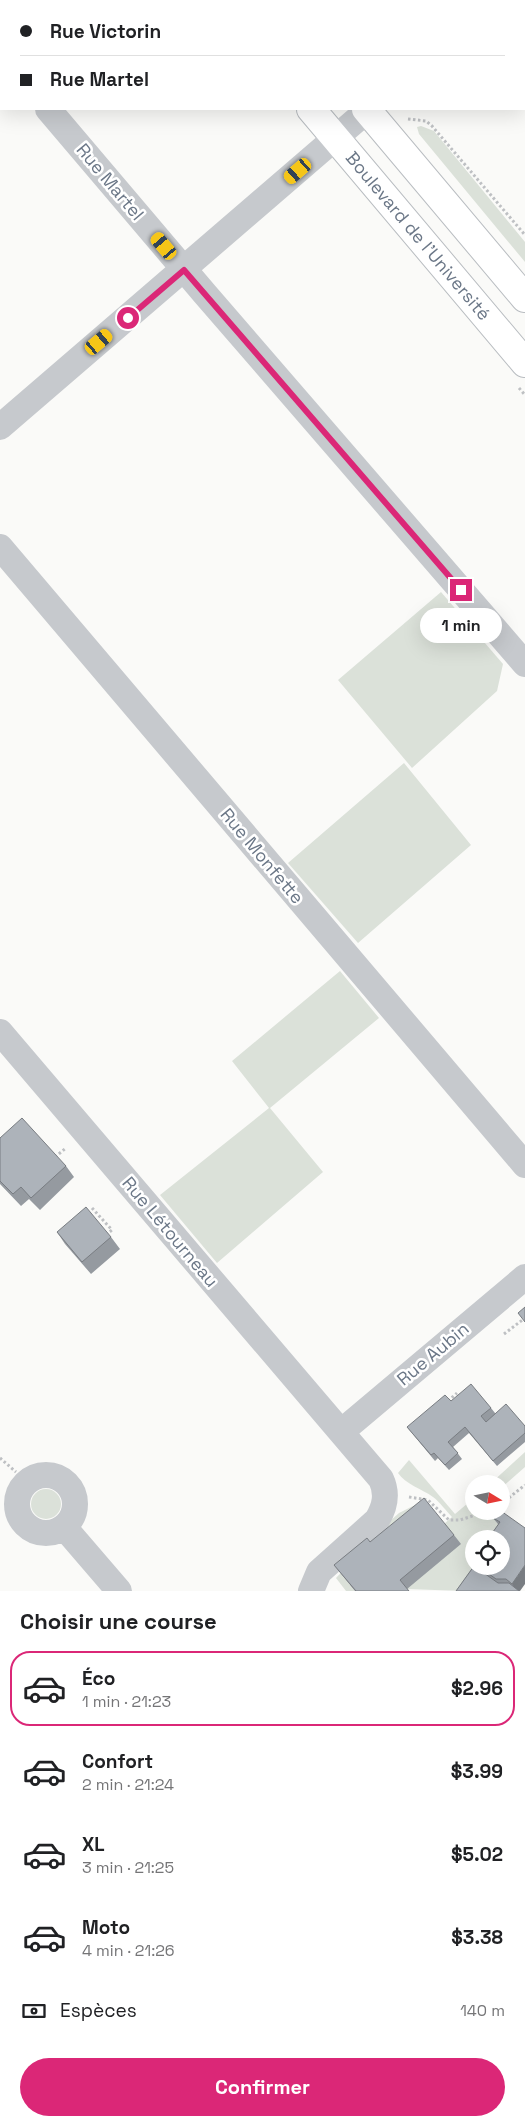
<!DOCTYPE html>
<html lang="fr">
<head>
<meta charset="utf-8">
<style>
  :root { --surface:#fff; --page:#f2f2f2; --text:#202124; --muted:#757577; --line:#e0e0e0; --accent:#db2777 }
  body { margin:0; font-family:"Space Grotesk",sans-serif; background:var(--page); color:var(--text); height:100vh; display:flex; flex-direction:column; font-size:19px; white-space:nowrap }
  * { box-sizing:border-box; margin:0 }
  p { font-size:16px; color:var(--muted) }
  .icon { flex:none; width:28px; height:28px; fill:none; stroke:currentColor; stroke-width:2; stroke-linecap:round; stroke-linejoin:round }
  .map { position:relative; height:1591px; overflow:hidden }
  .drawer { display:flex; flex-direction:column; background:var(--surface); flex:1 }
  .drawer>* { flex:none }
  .hud { position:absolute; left:0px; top:0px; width:525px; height:110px; box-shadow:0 5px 20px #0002; display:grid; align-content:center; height:110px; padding:0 20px; background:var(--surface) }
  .needle { width:32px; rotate:100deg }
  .tools { position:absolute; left:465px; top:1475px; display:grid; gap:10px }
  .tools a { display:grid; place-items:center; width:45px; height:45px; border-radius:50%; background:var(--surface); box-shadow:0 5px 20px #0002; font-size:25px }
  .end { position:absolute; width:22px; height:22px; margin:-11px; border:6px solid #db2777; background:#fff; box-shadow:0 0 0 2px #fff }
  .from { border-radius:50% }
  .bubble { position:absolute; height:35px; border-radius:18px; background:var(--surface); box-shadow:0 5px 20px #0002; font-size:16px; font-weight:700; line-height:35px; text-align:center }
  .car { position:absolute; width:15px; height:30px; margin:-15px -8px; border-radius:6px; box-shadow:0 0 4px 1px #0007; background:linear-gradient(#f5c518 24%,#345 0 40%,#f5c518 0 76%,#345 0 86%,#f5c518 0) }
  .hud b { display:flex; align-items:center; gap:18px; height:48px; font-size:19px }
  .hud b+b { border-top:1px solid var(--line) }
  .hud i { width:12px; height:12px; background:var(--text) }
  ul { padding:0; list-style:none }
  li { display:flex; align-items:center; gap:15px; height:75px; margin:0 10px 8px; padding:0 10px; border:2px solid transparent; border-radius:20px }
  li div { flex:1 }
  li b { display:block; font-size:19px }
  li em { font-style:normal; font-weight:700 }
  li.current { border-color:var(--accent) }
  li>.icon { width:45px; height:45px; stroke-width:1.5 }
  h2 { padding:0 20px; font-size:22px; line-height:60px }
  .pay { display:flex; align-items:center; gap:12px; height:55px; padding:0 20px; font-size:19px }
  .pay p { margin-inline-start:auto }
  .cta { display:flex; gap:10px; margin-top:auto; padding:10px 20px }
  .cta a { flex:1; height:58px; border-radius:30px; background:var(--accent); color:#fff; font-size:20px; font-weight:700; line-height:58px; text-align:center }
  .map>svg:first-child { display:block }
  .green { fill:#dbe1d9 }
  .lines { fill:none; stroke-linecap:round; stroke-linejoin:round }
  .major-casing { stroke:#b9bdc1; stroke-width:30 }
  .path { stroke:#bec0c3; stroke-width:3; stroke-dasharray:2.5 2.5; stroke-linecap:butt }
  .minor { stroke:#c6c9cd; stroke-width:26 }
  .major { stroke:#fff; stroke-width:28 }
  .wall { fill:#959aa0 }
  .shaded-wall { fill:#797d82 }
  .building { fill:#adb3ba; stroke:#797d82 }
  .route { stroke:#db2777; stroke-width:6 }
  .labels { text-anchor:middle; stroke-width:5; stroke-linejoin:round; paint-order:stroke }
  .street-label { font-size:18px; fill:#6b7787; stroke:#fff }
</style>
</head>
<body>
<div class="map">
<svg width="525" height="1591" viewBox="0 0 525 1591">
  <rect width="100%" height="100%" fill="#fafaf8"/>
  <!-- green -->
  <path class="green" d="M421,126L434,131L525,242V262L419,134L417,127Z
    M441,592L503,664L497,691L412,768L338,680Z
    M404,763L471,845L358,943L288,863Z
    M340,971L379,1018L270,1108L323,1172L217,1263L160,1195L269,1108L232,1061Z
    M525,1452V1467L501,1488V1484H490Z
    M409,1460L455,1514L474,1498V1511H501V1508C506,1520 509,1528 501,1539H474V1566L464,1591L406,1589L444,1524L452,1517C446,1511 440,1502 433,1497C422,1489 405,1484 398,1473Z
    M31 1504a15 15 0 1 1 30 0a15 15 0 1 1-30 0Z
    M421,1502L355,1591H346L336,1578L390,1521L399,1513Z"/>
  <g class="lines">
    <!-- major casing -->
    <g class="major-casing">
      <path id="major" d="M220,0L221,1
        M274,0L275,1
        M311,109L525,363
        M366,109L525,298"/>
    </g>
    <!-- path -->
    <path class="path" d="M408,119L426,121L432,126L525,235
      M519,388L525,395
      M55,1157L66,1148
      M92,1208L112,1230L107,1234
      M504,1334L525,1318
      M448,1401L457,1393
      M0,1458L16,1472
      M409,1497L428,1500L449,1520H460L488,1511
      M501,1504L525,1485"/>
    <!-- minor -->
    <path class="minor" d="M498,1L499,0
      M0,52L1,53
      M48,109L205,294L525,664
      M0,427L369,109
      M0,547L525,1165
      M0,1032L381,1479C388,1494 385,1507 377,1520L319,1572L311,1591
      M341,1432L525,1277
      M17 1504a29 29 0 1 1 58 0a29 29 0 1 1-58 0Z
      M64,1527L119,1591"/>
    <!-- major -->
    <use href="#major" class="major"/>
  </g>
  <!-- wall -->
  <path class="wall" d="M0,1138L66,1166L74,1177L40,1210L29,1199L21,1206L0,1184Z
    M57,1232L111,1237L120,1249L91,1274L65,1244Z
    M451,1401L491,1408L495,1413L525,1426V1442L497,1466L469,1433L453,1447L462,1459L449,1470L438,1458L435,1461L407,1427Z
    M498,1511L520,1591H456L474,1566H501L498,1524L493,1518Z
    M454,1535L461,1544L407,1589L409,1591H355L334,1565L370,1542Z"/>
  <!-- shaded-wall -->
  <path class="shaded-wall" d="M525,1565V1584L520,1591H517L512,1584Z"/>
  <!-- building -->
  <path class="building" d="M22,1118L66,1166L31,1198L21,1187L13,1194L0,1181V1138Z
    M86,1207L111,1237L82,1262L57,1232Z
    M525,1307V1322L518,1313Z
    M471,1384L491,1408L481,1416L486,1422L506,1404L525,1426V1433L493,1461L465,1427L448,1442L458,1453L445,1465L434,1453L431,1455L407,1427L445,1395L451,1401Z
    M424,1498L454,1535L400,1580L409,1591H356L334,1565L367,1538L370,1542Z
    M498,1511H501L525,1528V1565L512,1584L506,1579H496L478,1566H501V1539H488L500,1522L493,1518Z
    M474,1566L498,1583H509L519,1591H456Z"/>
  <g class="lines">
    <!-- route -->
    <path class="route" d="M128,318L184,270L461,590"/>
  </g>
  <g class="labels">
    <!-- street labels -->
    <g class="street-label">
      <text transform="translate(110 182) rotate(50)" y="6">Rue Martel</text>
      <text transform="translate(418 236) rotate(50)" y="6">Boulevard de l'Université</text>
      <text transform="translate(262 856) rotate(50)" y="6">Rue Monfette</text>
      <text transform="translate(170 1232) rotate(50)" y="6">Rue Létourneau</text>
      <text transform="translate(433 1354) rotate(-40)" y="6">Rue Aubin</text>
    </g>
  </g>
</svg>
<div class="tools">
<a><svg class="needle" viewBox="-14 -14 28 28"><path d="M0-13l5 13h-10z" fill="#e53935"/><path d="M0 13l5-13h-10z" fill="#757577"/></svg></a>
<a><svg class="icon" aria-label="locate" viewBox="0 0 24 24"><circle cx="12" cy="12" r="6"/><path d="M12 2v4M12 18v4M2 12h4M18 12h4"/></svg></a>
</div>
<i class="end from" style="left:128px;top:318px"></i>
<i class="end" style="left:461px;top:590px"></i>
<div class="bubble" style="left:420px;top:608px;width:82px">1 min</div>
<i class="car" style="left:298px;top:171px;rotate:229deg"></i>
<i class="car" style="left:164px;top:246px;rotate:320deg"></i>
<i class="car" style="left:99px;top:342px;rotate:50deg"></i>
<div class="hud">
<b><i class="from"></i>Rue Victorin</b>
<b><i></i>Rue Martel</b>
</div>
</div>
<section class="drawer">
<h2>Choisir une course</h2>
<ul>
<li class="current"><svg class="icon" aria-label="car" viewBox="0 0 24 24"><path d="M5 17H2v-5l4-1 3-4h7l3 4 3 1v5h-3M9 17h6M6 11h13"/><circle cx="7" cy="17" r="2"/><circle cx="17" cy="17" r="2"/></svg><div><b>Éco</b><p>1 min · 21:23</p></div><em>$2.96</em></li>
<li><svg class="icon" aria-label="car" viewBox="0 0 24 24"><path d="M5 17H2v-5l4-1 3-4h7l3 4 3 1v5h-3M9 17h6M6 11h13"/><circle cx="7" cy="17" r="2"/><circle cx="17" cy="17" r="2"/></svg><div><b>Confort</b><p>2 min · 21:24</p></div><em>$3.99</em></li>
<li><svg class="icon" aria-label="car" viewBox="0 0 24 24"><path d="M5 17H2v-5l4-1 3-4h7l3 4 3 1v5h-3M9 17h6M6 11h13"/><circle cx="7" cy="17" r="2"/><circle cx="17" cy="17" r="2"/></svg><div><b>XL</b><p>3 min · 21:25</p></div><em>$5.02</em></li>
<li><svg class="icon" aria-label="car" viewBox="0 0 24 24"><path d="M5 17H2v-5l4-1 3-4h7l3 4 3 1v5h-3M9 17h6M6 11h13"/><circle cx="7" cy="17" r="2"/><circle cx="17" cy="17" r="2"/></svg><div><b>Moto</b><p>4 min · 21:26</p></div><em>$3.38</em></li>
</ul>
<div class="pay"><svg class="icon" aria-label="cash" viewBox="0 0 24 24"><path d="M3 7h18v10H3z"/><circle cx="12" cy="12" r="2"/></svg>Espèces<p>140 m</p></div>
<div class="cta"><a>Confirmer</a></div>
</section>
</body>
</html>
